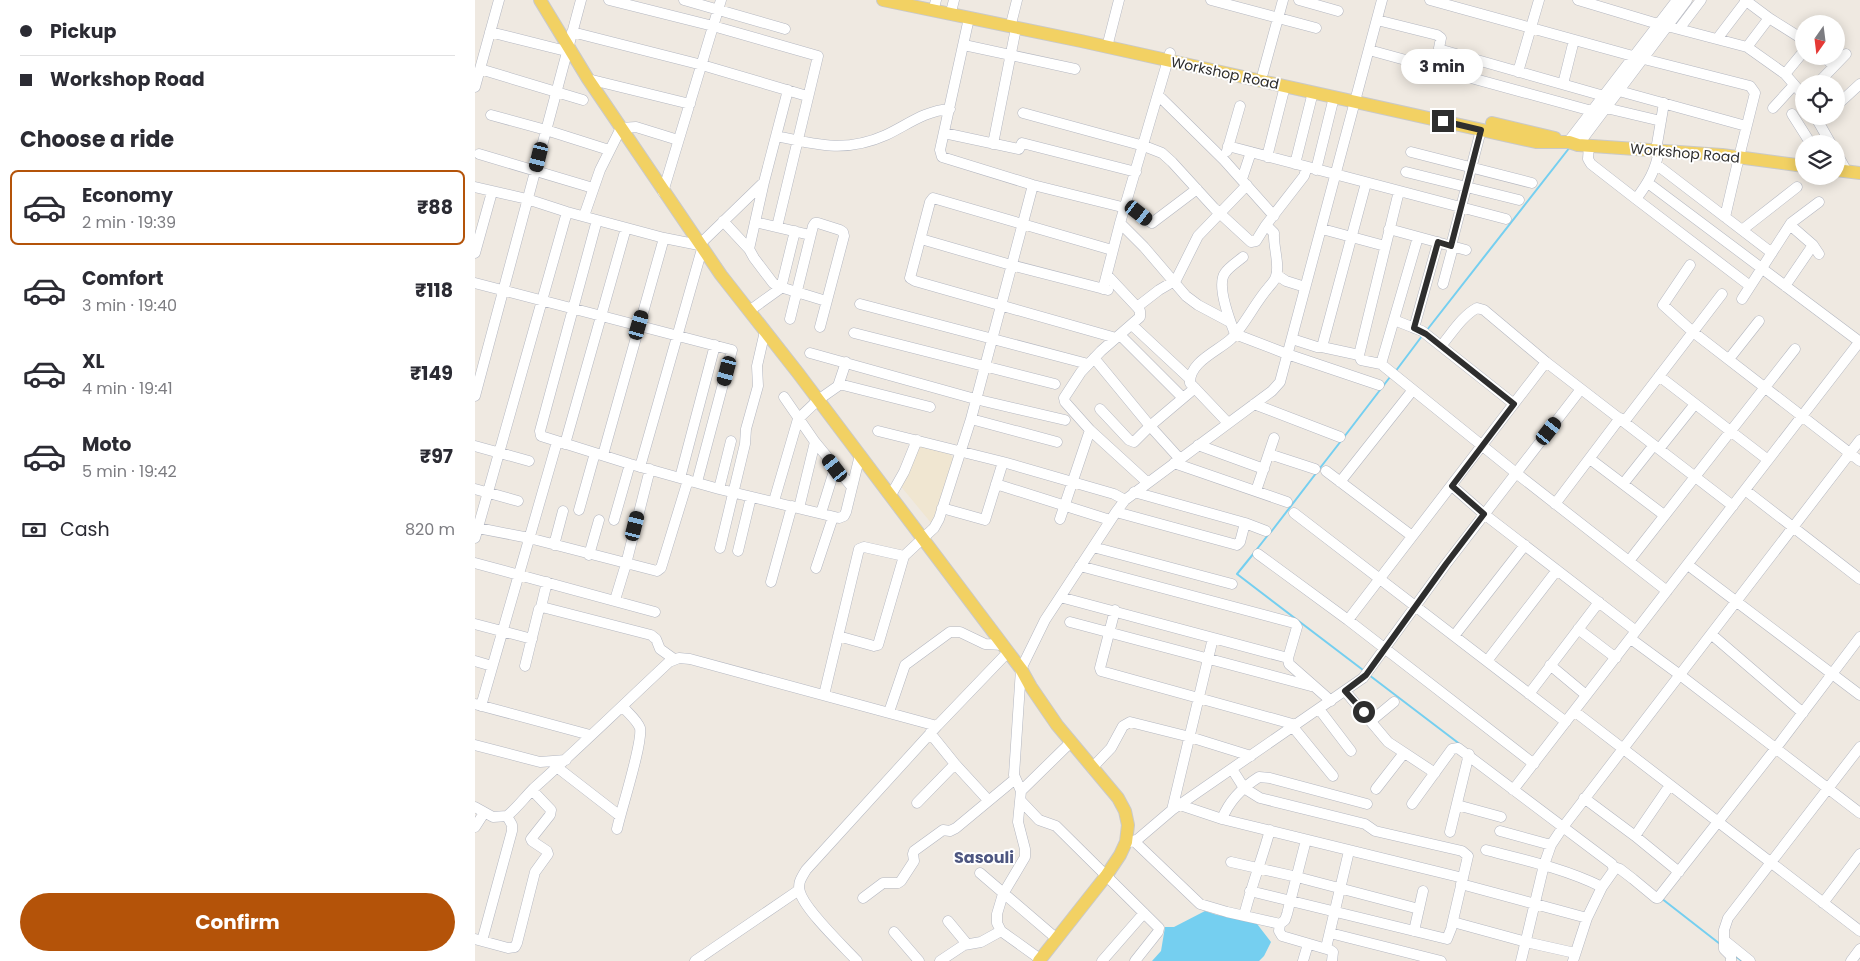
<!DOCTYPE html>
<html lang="en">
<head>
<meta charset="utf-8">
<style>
  :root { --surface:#fff; --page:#f2f2f3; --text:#2b2b33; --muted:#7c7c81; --line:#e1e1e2; --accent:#b45309 }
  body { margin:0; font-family:Poppins,sans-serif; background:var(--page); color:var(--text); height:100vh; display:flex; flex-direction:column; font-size:19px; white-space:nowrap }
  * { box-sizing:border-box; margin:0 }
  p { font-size:16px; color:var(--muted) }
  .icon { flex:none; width:28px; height:28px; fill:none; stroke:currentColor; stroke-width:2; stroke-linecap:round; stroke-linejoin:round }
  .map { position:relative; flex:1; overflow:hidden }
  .side { display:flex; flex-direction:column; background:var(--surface); width:475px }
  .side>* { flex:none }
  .guide { display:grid; align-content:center; height:110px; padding:0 20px; background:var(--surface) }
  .needle { width:32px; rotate:194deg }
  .buttons { position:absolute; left:1320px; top:15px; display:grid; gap:10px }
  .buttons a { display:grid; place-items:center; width:50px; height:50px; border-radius:50%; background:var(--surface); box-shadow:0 2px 12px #0003; font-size:25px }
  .end { position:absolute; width:22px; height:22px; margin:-11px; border:6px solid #2e2e2e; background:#fff; box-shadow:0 0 0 2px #fff }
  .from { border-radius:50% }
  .bubble { position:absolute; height:35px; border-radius:18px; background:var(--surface); box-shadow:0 2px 12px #0003; font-size:16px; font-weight:700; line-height:35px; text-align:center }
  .car { position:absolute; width:15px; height:30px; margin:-15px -8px; border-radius:6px; box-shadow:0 0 4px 1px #0007; background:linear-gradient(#222 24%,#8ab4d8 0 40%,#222 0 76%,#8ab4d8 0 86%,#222 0) }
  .guide b { display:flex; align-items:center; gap:18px; height:48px; font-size:19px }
  .guide b+b { border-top:1px solid var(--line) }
  .guide i { width:12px; height:12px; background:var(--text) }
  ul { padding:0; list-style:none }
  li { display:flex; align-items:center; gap:15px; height:75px; margin:0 10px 8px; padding:0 10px; border:2px solid transparent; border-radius:8px }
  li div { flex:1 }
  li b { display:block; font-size:19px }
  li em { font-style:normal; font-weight:700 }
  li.active { border-color:var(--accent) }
  li>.icon { width:45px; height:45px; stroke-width:1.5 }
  h2 { padding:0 20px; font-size:22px; line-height:60px }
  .pay { display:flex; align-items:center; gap:12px; height:55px; padding:0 20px; font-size:19px }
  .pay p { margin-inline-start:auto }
  .primary-button { display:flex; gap:10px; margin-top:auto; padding:10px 20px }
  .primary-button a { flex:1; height:58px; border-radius:30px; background:var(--accent); color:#fff; font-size:20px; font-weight:700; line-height:58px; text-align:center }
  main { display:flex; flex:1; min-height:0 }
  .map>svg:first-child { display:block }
  .education { fill:#f0e6d1 }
  .water { fill:#75cff0 }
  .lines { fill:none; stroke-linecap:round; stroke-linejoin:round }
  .stream { stroke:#75cff0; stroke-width:2 }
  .minor-casing { stroke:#b4b7c1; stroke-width:11 }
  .major-casing { stroke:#c9c9c9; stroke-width:14 }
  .minor { stroke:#fff; stroke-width:10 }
  .major { stroke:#f2d163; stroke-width:12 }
  .route { stroke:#2e2e2e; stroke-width:6 }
  .labels { text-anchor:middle; stroke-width:4; stroke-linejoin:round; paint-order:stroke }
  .street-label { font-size:14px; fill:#2e2e2e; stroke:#fff }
  .quarter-label { font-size:16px; font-weight:bold; fill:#4d5680; stroke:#fff }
</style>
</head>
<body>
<main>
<section class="side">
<div class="guide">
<b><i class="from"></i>Pickup</b>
<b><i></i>Workshop Road</b>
</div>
<h2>Choose a ride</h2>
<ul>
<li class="active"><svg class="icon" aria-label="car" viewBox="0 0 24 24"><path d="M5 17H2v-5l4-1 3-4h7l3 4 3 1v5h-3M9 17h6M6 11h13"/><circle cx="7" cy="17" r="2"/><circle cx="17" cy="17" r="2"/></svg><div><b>Economy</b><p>2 min · 19:39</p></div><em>₹88</em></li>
<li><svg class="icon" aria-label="car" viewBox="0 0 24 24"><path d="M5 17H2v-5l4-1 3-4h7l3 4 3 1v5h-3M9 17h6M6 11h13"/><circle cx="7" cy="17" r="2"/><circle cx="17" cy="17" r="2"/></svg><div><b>Comfort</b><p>3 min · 19:40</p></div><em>₹118</em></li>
<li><svg class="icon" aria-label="car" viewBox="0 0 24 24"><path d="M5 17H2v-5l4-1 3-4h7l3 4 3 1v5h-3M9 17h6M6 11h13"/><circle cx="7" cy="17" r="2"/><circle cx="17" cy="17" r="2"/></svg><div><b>XL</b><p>4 min · 19:41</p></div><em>₹149</em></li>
<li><svg class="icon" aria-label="car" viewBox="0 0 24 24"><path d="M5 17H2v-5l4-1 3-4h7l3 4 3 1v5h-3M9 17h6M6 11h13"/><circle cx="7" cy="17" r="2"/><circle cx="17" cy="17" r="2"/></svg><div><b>Moto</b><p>5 min · 19:42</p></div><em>₹97</em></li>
</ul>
<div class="pay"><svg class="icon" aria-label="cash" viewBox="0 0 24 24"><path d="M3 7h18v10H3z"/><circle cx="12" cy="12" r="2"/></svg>Cash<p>820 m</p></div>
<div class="primary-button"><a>Confirm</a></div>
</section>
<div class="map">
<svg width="1385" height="961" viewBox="0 0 1385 961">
  <rect width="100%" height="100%" fill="#efe9e1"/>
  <!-- education -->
  <path class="education" d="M443,445L475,454L479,460L457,524L424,484Z"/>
  <!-- water -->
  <path class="water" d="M730,911L742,915L779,920L796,942L789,956L784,961H677L686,951L690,927H699Z"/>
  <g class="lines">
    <!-- stream -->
    <path class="stream" d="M952,330L1095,147
      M920,372L947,336
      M869,437L915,377
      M845,468L866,441
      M796,532L842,472
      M782,549L793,535
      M779,553L762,574L888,670
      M894,675L986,745
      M1186,898L1245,944
      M1259,955L1267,961"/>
    <!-- minor casing -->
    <g class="minor-casing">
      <path id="minor" d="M134,0L238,26L343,56L302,227
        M209,0L310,29
        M736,0L841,28
        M824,0L863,11
        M955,0L1165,58L1275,86L1280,93L1264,157L1250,217
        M1103,0L1183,24
        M1270,0L1294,18L1329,40
        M460,4L461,0
        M477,8L479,0
        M494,18L465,150L467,157L558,185L655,209L677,223L722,189
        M537,20L542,0
        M902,20L962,35L966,38L964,48L967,50L1129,96
        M1192,26L1272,47L1294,18
        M1204,29L1226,0
        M15,32L91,51
        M97,32L227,65L332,96
        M1242,39L1271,1
        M489,45L600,69
        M632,47L644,0
        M1272,47L1310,74L1329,96
        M894,50L1117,111
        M1348,56L1359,66
        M5,69L108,100
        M1043,72L1064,0
        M788,73L808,0
        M1310,74L1329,51
        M113,79L215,104
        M1088,84L1099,40
        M1342,84L1371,54
        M0,87L24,0
        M313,90L289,182L274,249L279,258L298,283L302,286L351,301
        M1144,91L1271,126
        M683,95L749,160L799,216
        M1361,106L1385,84
        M1131,108L1186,121
        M1298,108L1319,85
        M548,113L669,146L687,153L697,162L739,208L776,242L781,241L791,225L829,176L832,167
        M1317,114L1336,144
        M16,115L71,130L134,150
        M1340,116L1356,144
        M469,133L544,149L547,143L661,172
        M301,136C342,145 371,153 411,135C434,124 449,111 475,109
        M1093,142L1202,0
        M518,144L541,28
        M1103,145L1212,0
        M1114,145L1113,159L1116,164L1161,199C1173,183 1181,170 1184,150
        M753,146L1031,219
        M1181,150L1189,103
        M752,151L765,106
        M936,152L1057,183
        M1361,152L1372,172
        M4,154L118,188
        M792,157L810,86
        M820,164L838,92
        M1182,165L1297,253
        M841,170L859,97
        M931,172L1044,200
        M767,179L776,152
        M1173,183L1385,342
        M0,187L52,199L92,212L189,238L224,245L289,182
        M188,192L246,0
        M1161,199L1275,286
        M109,216L125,170L146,128L161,127L203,140
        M122,220L65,431L66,436L155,464L244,489L364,518L369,516L371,512L385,455
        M248,221L274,249
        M280,222L335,235
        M645,223L669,247L711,296L723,305L755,322
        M1315,225L1338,245L1344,254
        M847,229L910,246
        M914,229L991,250
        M1267,230L1322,187
        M943,237L906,364L1041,473L1192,591
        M446,239L536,265L633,290
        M976,246L1006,130
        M637,250L458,198L455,202L435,278L440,281L641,338
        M0,253L17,192
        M768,257C762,262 754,267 750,273C741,285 755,321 760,334L812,354L904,385
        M1215,265L1188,305L1218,332L1385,461
        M632,275L662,307L665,311V317L626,351L606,372L589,398L590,402L615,430L673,483
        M802,275L811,281L830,287
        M0,283L257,350L222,482
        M968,284L978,247
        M1310,286L1338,245
        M628,289L645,223L695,53
        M1267,299L1316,223L1344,202
        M385,304L613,364
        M662,307L684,290L701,280L723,236L772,185
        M274,311L306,288L320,231
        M315,319L338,226L340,223H343L365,230L368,232L369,236L345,327
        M919,320L947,331L1039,404
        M657,325L715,379
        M939,328L963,242
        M379,333L580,384
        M645,335L708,398
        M817,339L842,347H847L891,183
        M966,346C977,333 987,316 1002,308L1009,310L1071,362L1258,506
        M847,347L884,355L886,360L906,364
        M335,353L500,399L590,420
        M884,355L924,191
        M619,358L675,426L704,458
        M1254,359L1284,321
        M1184,376L1293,460
        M364,384L455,407
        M0,396L106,0
        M309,397L340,442L377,487
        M779,404L865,437
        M625,409L654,440L659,442L675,426L720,388
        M496,419L582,442
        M1149,422L1247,294
        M753,423L715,383C714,362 743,351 756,339C769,326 780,303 793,288C796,284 800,281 801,276C805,265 798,246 799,233L791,225
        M403,431L528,462L639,494L650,500
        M90,444L151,228
        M723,445L789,469
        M0,446L54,461
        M1184,449L1220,404
        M794,454L840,469
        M128,455L189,238
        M1115,459L1189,515
        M699,463L812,502
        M165,467L227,249
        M851,471L937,536
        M205,478L240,345
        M865,482L937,391
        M521,484L635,520
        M1148,484L1179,445
        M977,486L1009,514L1161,631
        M0,489L43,501
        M244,489L256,441
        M1270,490L1385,579
        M781,491L799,438
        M659,492L770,523L791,531
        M416,495L429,472L442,440
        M299,501L323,419L343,400L363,386L371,362
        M1080,504L1145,418
        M324,508L340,442
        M467,508L510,520L528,462
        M104,510L120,453
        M641,512L762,545L765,542L770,523
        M346,513L360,468
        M819,513L1091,722
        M585,519L615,430
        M139,520L155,464
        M3,528L54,538L182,571L186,568L213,480
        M0,538L92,212
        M79,545L88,511
        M618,547L757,584
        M245,548L270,444L271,429L283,386L282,366L290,331
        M263,551L276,497
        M783,554L873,620L1059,764
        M114,555L124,520
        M1154,561L1320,349
        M0,563L180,612
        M1213,565L1385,695
        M605,566L819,623L822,627L813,658L814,664L856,701
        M341,568L358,517
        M296,582L317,506
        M585,597L813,658
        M140,600L151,564L175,469
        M66,607L72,582
        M640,610L625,668L626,671L821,725
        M873,620L1071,362
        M595,622L836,686
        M0,624L57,639
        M1103,629L1141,658
        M1236,634L1328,713
        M363,636L399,646L403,645L429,556
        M979,636L1050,545
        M1156,639L1205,675L1385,813
        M0,661L17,666
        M1012,661L1082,570
        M1075,665L1111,695
        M50,666L64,609L67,607L176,635L181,639L185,649L199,659
        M870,691L913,742L960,773
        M1054,694L1124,602
        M349,695L384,549L389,547L429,556L459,528L464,519L496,419L558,185
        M0,704L115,735
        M6,706L82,442
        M844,709L876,751
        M1099,711L1385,931
        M414,712L430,665L475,632H485L510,644L528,645
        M896,721L919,702
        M818,727L858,776
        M455,733L480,764L513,800
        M0,745L65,762L91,760
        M83,768L145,816
        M617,768L636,748L648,726L655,722L715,737L776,756
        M757,769L769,788L785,798L890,824L900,831L987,851L993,856L976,929L972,939L775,891
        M901,789L929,753
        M1038,790L1385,341
        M546,791L595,743
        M1109,798L1160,836L1204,872
        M546,801L564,820L581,826L684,928L683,932L660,961
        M442,803L480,764
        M937,804L977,749L983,748L1137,864L1139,870L1127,887L1112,918L1098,961
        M705,805L747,819L988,878
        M982,805L1026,817
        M0,807L18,817L32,816C42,808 50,797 59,788C105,747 149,704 194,662L204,658L215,659L462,726
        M697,810L738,638
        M747,819C754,801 768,787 784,777L795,778L892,804
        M0,827L9,813
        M142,829C146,810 168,743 165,728C162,720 153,713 148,707
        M1025,831L1076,845
        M975,832L994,754
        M1160,836L1195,785
        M659,841L725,904L752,912L805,924L810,920L812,914L831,840
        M651,842L659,841L663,839L697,810L888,678L971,564L1106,389
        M1011,850C1050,860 1091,869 1127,887
        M756,862L822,877L944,909
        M1139,867L1145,869L1158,879L1181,898H1183L1301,748L1385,637
        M505,873L582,939
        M986,884L1112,918
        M388,898L408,883H423L426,881L439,861L438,854L439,851L468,830L475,831L481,828L540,779
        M1348,903L1385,854
        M769,916C776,887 787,859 795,830
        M473,921L492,944
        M978,922L1051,942L1100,953
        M805,924L804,931L807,936L855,950L858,952L857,961
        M939,931L948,891
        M419,932L444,961
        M855,933L966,961
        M0,939L33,948L40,947L42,943L60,872L73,854L72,851L57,841L56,839L75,815L76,810L57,790
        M1249,940L1275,961
        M7,941L37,831V825L32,816
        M851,948L874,851
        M565,959L526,931L522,923V914L528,894L550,857V849L543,822L546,791L539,775L546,669L570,620L641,512L650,500L797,391L805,382L907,0
        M220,961L324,890
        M382,961C369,947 329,909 325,892C322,883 327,877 331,870L462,726L533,652
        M465,961L489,945L506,942L526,931
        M627,961L669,913
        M828,961L833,944
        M1046,961L1069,865L1076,845L1088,827L1385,440
        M1256,961V956L1249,949V930L1253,918L1385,747
        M1376,961L1385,949"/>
    </g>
    <!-- major casing -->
    <g class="major-casing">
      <path id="major" d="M65,0L113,79L246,275L323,373L546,669L556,687L582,725L643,798L650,811L653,825L651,842L645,855L631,876L564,961
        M408,0L606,41L1061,142H1092
        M1017,123L1080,138
        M1094,142L1103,145L1247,155L1329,166
        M1361,170L1385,173"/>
    </g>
    <!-- minor -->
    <use href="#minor" class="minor"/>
    <!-- major -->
    <use href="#major" class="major"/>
  </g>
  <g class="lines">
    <!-- route -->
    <path class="route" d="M889,712L870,691L891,675L971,564L1009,514L977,486L1039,404L951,334L939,328L963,242L976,246L1006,130L968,121"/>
  </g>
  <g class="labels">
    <!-- street labels -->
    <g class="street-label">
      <text transform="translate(750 73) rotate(12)" y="5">Workshop Road</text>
      <text transform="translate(1210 153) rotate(5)" y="5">Workshop Road</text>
    </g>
    <!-- quarter labels -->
    <g class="quarter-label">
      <text x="509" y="863">Sasouli</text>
    </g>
  </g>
</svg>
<div class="buttons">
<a><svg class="needle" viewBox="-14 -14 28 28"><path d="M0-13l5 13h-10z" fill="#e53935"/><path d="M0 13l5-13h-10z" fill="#7c7c81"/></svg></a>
<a><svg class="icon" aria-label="locate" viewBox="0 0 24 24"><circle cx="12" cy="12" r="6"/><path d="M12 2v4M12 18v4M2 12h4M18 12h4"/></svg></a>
<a><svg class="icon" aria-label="layers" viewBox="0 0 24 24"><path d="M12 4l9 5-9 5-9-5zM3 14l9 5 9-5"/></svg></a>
</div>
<i class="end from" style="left:889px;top:712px"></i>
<i class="end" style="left:968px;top:121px"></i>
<div class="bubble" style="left:926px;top:49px;width:82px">3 min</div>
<i class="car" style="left:64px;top:157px;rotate:194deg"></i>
<i class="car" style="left:664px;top:213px;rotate:128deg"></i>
<i class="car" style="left:164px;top:325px;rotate:16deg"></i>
<i class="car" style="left:252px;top:371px;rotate:195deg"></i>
<i class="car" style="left:1074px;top:431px;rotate:38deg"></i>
<i class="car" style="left:360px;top:468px;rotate:323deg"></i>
<i class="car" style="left:160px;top:526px;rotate:14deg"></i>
</div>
</main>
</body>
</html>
